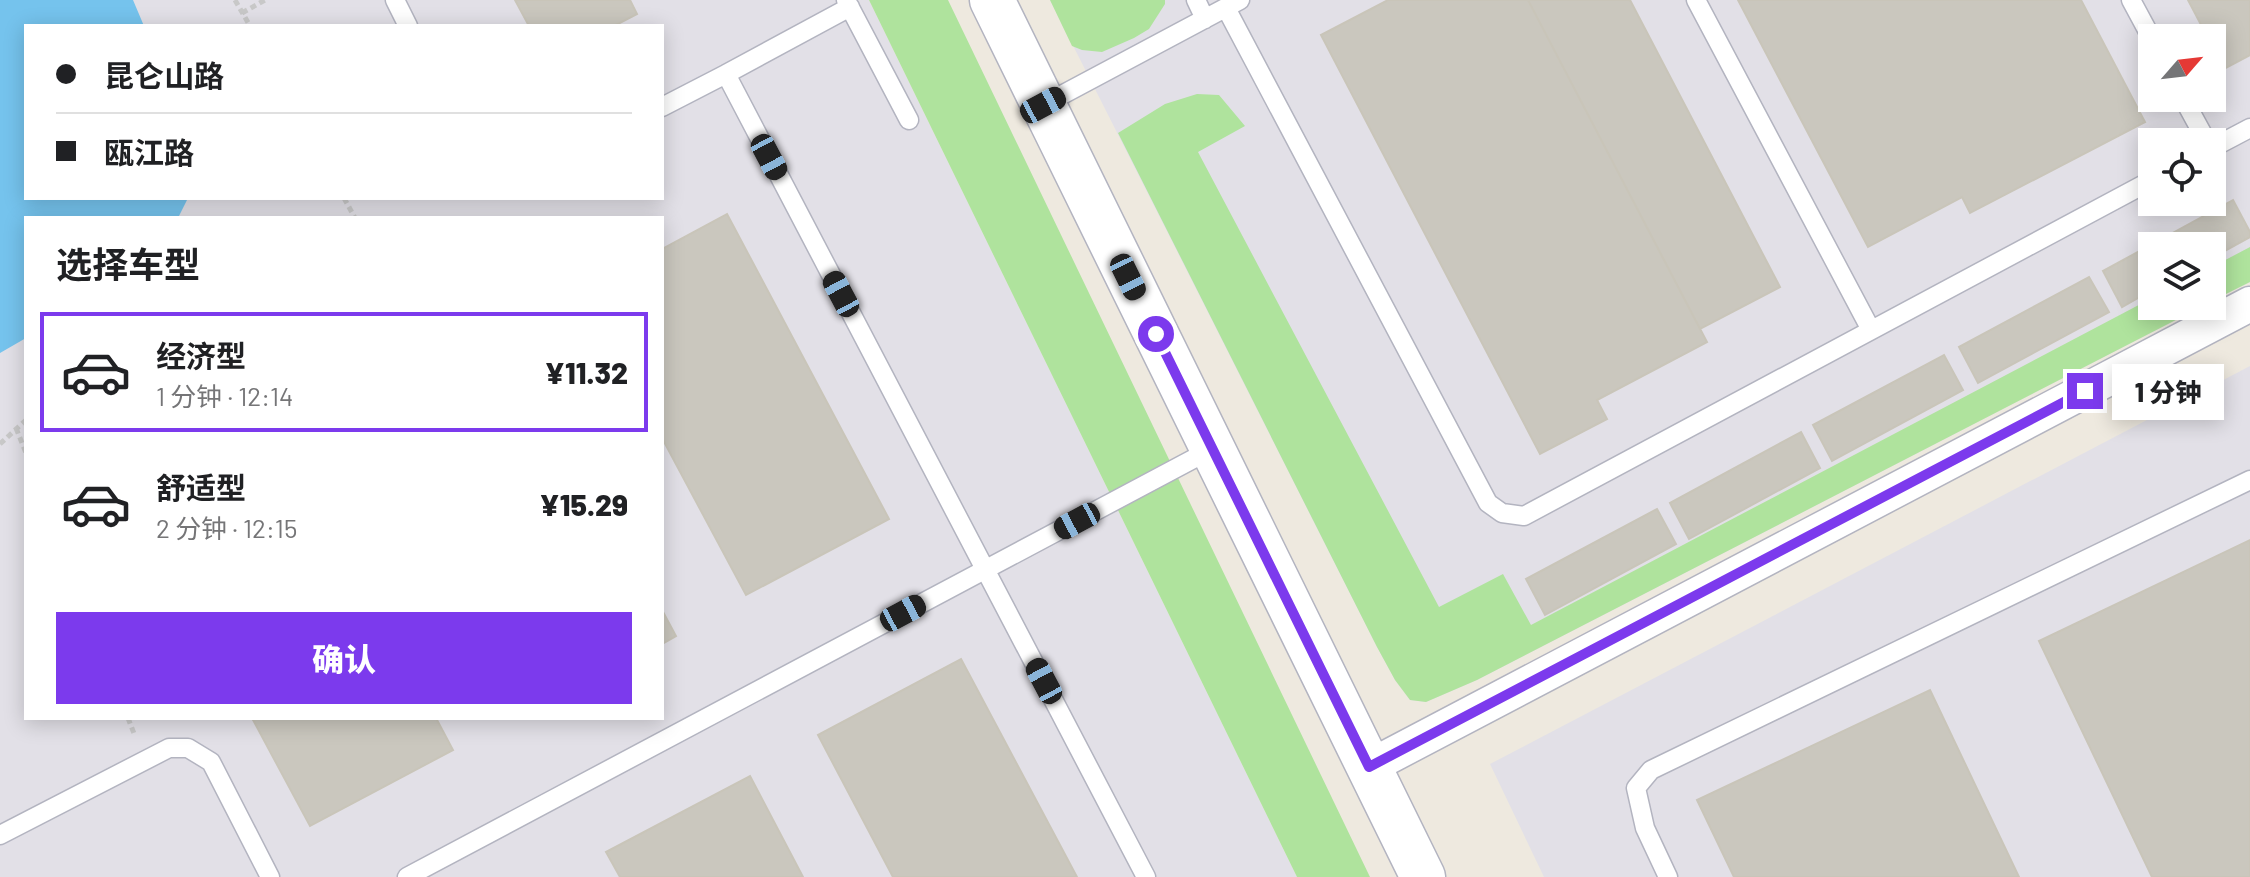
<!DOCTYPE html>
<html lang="zh">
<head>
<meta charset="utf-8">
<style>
  :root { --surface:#fff; --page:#f2f2f2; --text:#202124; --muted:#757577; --line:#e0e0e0; --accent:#7c3aed }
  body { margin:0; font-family:Barlow,"Noto Sans SC",sans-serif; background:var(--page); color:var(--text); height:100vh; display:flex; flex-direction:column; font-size:30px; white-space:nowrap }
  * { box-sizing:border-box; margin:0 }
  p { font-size:26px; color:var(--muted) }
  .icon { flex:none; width:44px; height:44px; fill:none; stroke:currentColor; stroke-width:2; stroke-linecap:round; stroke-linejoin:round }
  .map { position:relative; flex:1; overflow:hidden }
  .sheet { position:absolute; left:24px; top:216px; width:640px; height:504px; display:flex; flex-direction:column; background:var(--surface); border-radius:0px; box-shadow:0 4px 20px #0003 }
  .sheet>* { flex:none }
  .hud { position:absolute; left:24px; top:24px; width:640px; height:176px; border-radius:0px; box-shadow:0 4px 20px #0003; display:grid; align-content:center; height:176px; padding:0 32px; background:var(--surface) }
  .needle { width:52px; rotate:62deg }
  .buttons { position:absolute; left:2138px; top:24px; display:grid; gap:16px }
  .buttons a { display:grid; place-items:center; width:88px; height:88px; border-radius:0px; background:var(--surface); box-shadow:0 4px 20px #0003; font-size:40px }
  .end { position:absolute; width:36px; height:36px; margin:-18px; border:10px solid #7c3aed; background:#fff; box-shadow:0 0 0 4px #fff }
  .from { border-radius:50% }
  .bubble { position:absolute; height:56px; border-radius:0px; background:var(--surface); box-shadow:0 4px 20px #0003; font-size:26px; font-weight:800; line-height:56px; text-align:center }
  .car { position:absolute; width:24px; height:48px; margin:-24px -12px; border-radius:10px; box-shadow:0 0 6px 2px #0007; background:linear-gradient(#222 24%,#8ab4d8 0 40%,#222 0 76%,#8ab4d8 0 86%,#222 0) }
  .hud b { display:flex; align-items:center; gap:28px; height:76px; font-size:30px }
  .hud b+b { border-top:2px solid var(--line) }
  .hud i { width:20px; height:20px; background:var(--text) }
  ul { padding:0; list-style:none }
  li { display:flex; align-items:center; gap:24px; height:120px; margin:0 16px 12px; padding:0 16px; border:4px solid transparent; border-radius:0px }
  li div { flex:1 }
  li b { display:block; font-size:30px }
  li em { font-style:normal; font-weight:800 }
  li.current { border-color:var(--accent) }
  li>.icon { width:72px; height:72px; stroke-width:1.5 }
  h2 { padding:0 32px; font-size:36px; line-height:96px }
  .cta { display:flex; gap:16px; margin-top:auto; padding:16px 32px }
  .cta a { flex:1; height:92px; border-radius:0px; background:var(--accent); color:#fff; font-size:32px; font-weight:800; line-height:92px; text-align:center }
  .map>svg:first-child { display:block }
  .industrial { fill:#e2e0e7; fill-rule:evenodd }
  .green { fill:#afe39d }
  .water { fill:#75c3ed }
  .building { fill:#cac7be; stroke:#c9c5b9; stroke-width:2 }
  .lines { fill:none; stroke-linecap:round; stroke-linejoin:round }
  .lane-casing { stroke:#b3b4c0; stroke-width:21 }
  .street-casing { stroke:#b3b4c0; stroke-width:37 }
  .secondary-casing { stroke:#b3b4c0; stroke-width:47 }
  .path { stroke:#c8c8c8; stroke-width:5; stroke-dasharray:6 4; stroke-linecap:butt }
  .lane { stroke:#fff; stroke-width:18 }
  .street { stroke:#fff; stroke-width:34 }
  .secondary { stroke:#fff; stroke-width:44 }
  .route { stroke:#7c3aed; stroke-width:10 }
</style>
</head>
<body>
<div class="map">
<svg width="2250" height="877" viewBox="0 0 2250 877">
  <rect width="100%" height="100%" fill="#eee9df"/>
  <!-- industrial -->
  <path class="industrial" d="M0,0H869L1297,877H0ZM26,26H662V198H26ZM26,218H662V718H26Z
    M1050,0H2250V282L2212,301V246H2152V306H2203L1477,680L1426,702L1410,700L1395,680L1377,647ZM2152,38H2212V98H2152ZM2152,142H2212V202H2152Z
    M2250,366V877H1544L1490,764Z"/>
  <!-- green -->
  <path class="green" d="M869,0H948L1370,877H1297Z
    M1050,0H1165V4L1149,29L1134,38L1102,52L1082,50L1072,46Z
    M1197,94L1219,95L1245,126L1198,152L1439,607L1503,574L1531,625L2152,298V306H2203L1477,680L1426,702L1410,700L1395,680L1377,647L1118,133L1165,104Z
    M2250,247V282L2212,301V267Z"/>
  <!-- water -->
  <path class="water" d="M0,0H133L144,26H26V198H188L178,218H26V338L0,353Z"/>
  <!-- building -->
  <path class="building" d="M515,0H630L637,14L614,26H529Z
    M1388,0H1528L1707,342L1597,400L1607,419L1540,454L1321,35Z
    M1528,0H1630L1780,287L1700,329Z
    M1738,0H2081L2145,122L1970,213L1962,197L1868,247Z
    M2188,0H2250V55L2224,69L2212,45V38H2208Z
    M2233,200L2250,232V237L2212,258V246H2152V290L2122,307L2103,271Z
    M727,214L889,519L746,595L662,438V249Z
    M2089,277L2109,312L1978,383L1959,347Z
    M1944,355L1963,390L1832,461L1813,425Z
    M1801,432L1820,468L1689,539L1670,503Z
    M1657,509L1676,544L1545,615L1526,579Z
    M2250,540V877H2152L2039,641Z
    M662,610L676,636L662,644Z
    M961,659L1077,877H893L818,735Z
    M1930,690L2019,877H1734L1697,800Z
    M252,718H436L453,750L310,826Z
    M750,776L803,877H620L606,852Z"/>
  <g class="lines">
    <!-- lane casing -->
    <g class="lane-casing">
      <path id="lane" d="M395,0L408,26
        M846,0L909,120
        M1196,0L1205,19
        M1696,0L1871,330
        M2131,0L2152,39
        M1226,8L1488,503L1502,513L1524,516L2152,180
        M726,74L850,7
        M2183,98L2207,142
        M1043,105L1240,0
        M662,107L726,74L1146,877
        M2212,148L2250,128
        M0,835L169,748H188L211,762L270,877
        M407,877L1212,449
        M1668,877L1645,828L1636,788L1651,770L2250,480"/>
    </g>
    <!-- street casing -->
    <g class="street-casing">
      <path id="street" d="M1369,767L2250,304"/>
    </g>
    <!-- secondary casing -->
    <g class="secondary-casing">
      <path id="secondary" d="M992,0L1423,877"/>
    </g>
    <!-- path -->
    <path class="path" d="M235,0L250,26
      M242,13L265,0
      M344,198L355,218
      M16,428L26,453
      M0,444L26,420
      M128,718L135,736"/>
    <!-- lane -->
    <use href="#lane" class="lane"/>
    <!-- street -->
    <use href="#street" class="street"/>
    <!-- secondary -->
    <use href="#secondary" class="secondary"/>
  </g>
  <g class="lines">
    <!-- route -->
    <path class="route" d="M1156,334L1369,767L2085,391"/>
  </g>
</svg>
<div class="buttons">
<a><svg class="needle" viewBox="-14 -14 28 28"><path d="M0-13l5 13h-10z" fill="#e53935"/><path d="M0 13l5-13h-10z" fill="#757577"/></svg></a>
<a><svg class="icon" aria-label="locate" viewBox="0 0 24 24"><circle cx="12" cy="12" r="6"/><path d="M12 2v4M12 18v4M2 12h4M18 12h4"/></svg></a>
<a><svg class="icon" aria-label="layers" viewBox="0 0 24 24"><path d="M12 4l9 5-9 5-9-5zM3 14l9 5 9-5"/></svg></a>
</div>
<i class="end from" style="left:1156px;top:334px"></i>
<i class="end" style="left:2085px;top:391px"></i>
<div class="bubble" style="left:2112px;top:364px;width:112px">1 分钟</div>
<i class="car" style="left:1043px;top:105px;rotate:62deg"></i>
<i class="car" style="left:769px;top:157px;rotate:152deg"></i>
<i class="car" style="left:1128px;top:277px;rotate:154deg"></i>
<i class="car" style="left:841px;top:294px;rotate:332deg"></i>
<i class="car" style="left:1077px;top:521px;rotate:242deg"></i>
<i class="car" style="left:903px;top:613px;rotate:62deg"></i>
<i class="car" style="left:1044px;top:681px;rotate:332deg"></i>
<div class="hud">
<b><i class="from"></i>昆仑山路</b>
<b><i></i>瓯江路</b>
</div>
<section class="sheet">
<h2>选择车型</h2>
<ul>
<li class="current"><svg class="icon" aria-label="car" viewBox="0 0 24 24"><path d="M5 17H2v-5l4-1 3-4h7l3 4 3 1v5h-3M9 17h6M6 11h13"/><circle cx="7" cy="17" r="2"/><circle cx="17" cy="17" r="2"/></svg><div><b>经济型</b><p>1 分钟 · 12:14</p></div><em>¥11.32</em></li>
<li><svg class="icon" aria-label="car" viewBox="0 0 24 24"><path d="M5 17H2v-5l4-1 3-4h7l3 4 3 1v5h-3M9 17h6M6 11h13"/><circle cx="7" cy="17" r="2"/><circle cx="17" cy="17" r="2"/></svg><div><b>舒适型</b><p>2 分钟 · 12:15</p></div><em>¥15.29</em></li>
</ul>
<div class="cta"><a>确认</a></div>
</section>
</div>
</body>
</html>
